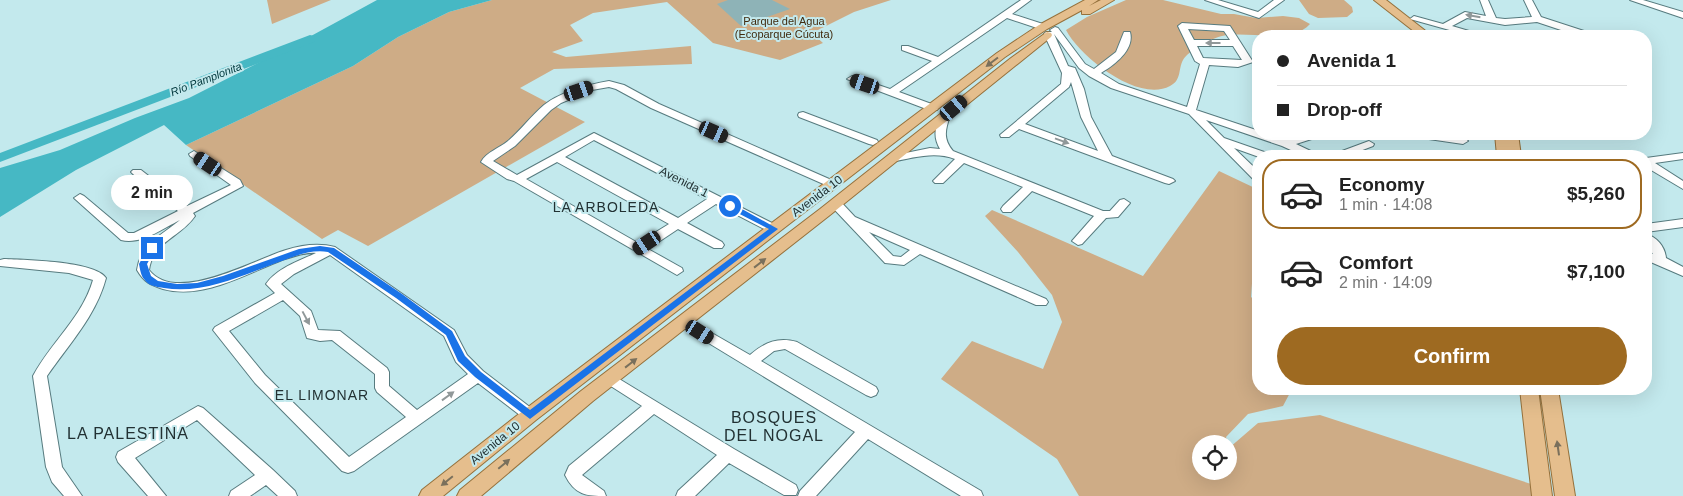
<!DOCTYPE html>
<html lang="en">
<head>
<meta charset="utf-8">
<style>
  :root { --surface:#fff; --page:#f6f6f6; --text:#222; --muted:#767676; --line:#e0e0e0; --accent:#9e6a21 }
  body { margin:0; font-family:Arial,sans-serif; background:var(--page); color:var(--text); height:100vh; display:flex; flex-direction:column; font-size:19px; white-space:nowrap }
  * { box-sizing:border-box; margin:0 }
  p { font-size:16px; color:var(--muted) }
  .icon { flex:none; width:28px; height:28px; fill:none; stroke:currentColor; stroke-width:2; stroke-linecap:round; stroke-linejoin:round }
  .map { position:relative; flex:1; overflow:hidden }
  .sheet { position:absolute; left:1252px; top:150px; width:400px; height:245px; display:flex; flex-direction:column; background:var(--surface); border-radius:20px; box-shadow:0 5px 20px #0002 }
  .sheet>* { flex:none }
  .hud { position:absolute; left:1252px; top:30px; width:400px; height:110px; border-radius:20px; box-shadow:0 5px 20px #0002; display:grid; align-content:center; height:110px; padding:0 25px; background:var(--surface) }
  .tools { position:absolute; left:1192px; top:435px; display:grid; gap:10px }
  .tools a { display:grid; place-items:center; width:45px; height:45px; border-radius:50%; background:var(--surface); box-shadow:0 5px 20px #0002; font-size:25px }
  .end { position:absolute; width:22px; height:22px; margin:-11px; border:6px solid #1a73e8; background:#fff; box-shadow:0 0 0 2px #fff }
  .from { border-radius:50% }
  .bubble { position:absolute; height:35px; border-radius:18px; background:var(--surface); box-shadow:0 5px 20px #0002; font-size:16px; font-weight:600; line-height:35px; text-align:center }
  .car { position:absolute; width:15px; height:30px; margin:-15px -8px; border-radius:6px; box-shadow:0 0 4px 1px #0007; background:linear-gradient(#222 24%,#8ab4d8 0 40%,#222 0 76%,#8ab4d8 0 86%,#222 0) }
  .hud b { display:flex; align-items:center; gap:18px; height:48px; font-size:19px }
  .hud b+b { border-top:1px solid var(--line) }
  .hud i { width:12px; height:12px; background:var(--text) }
  ul { padding:9px 0 0; list-style:none }
  li { display:flex; align-items:center; gap:15px; height:70px; margin:0 10px 8px; padding:0 15px; border:2px solid transparent; border-radius:20px }
  li div { flex:1 }
  li b { display:block; font-size:19px }
  li em { font-style:normal; font-weight:600 }
  li.current { border-color:var(--accent) }
  li>.icon { width:45px; height:45px; stroke-width:1.5 }
  .primary-button { display:flex; gap:10px; margin-top:auto; padding:10px 25px }
  .primary-button a { flex:1; height:58px; border-radius:30px; background:var(--accent); color:#fff; font-size:20px; font-weight:600; line-height:58px; text-align:center }
  .map>svg:first-child { display:block }
  .green { fill:#ceac86 }
  .water { fill:#46b8c4 }
  .lines { fill:none; stroke-linecap:round; stroke-linejoin:round }
  .river { fill:#46b8c4; fill-rule:evenodd }
  .building { fill:#8eb3b7 }
  .minor-casing { stroke:#577b7f; stroke-width:2 }
  .major-casing { stroke:#95713c; stroke-width:2 }
  .minor { fill:#fff; fill-rule:evenodd }
  .major { fill:#e5be8d; fill-rule:evenodd }
  .oneway { fill:#909899 }
  .oneway2 { fill:#7a705c }
  .route { fill:#1a73e8 }
  .labels { text-anchor:middle; stroke-width:4; stroke-linejoin:round; paint-order:stroke }
  .far-park-label { font-size:11px; fill:#412b0f; stroke:#c3e9ed }
  .far-water-label { font-size:11px; font-style:italic; fill:#00373c; stroke:#c3e9ed }
  .street-label { font-size:12px; fill:#223133; stroke:#c3e9ed }
  .neighbourhood-label { font-size:14px; letter-spacing:1px; fill:#223133; stroke:#c3e9ed }
  .near-neighbourhood-label { font-size:16px; letter-spacing:1px; fill:#223133; stroke:#c3e9ed }
</style>
</head>
<body>
<div class="map">
<svg width="1683" height="496" viewBox="0 0 1683 496">
  <rect width="100%" height="100%" fill="#c3e9ed"/>
  <!-- green -->
  <path class="green" d="M267,0H331L272,24Z
    M492,0H891L854,12L812,33L823,43L780,60L713,43L667,2L593,13L570,25L583,41L552,52L566,57L691,46L692,64L554,69L520,88L585,122L368,246L338,230L322,239L186,145L353,66L398,37L449,12Z
    M1126,0H1163L1221,14H1234L1256,18L1283,16L1299,18L1310,24C1292,45 1247,30 1222,36C1212,38 1188,51 1183,60C1178,69 1182,80 1170,86C1138,103 1080,57 1066,30L1087,17Z
    M1299,0H1344L1352,7L1353,12L1347,17L1318,18L1309,14Z
    M1219,171L1259,190L1251,297L1259,304V389H1292L1283,406L1248,414L1226,437L1228,444H1201V471H1229V448L1258,423L1320,415L1531,484L1532,496H1079L1057,459L941,379L972,341L1043,369L1062,322L1052,295L1018,252L985,216L992,210L1143,276Z"/>
  <!-- water -->
  <path class="water" d="M377,0H492L449,12L398,37L353,66L186,145L164,125L76,170L0,217V168L60,150L135,118L189,98L311,36Z"/>
  <g class="lines">
    <!-- river -->
    <path class="river" d="M310,35L314,36L316,39L314,42L0,162V153Z"/>
  </g>
  <!-- building -->
  <path class="building" d="M728,0H772L790,9L741,26L717,4Z"/>
  <g class="lines">
    <!-- minor casing -->
    <g class="minor-casing">
      <path id="minor" d="M1021,0H1031L1012,14L1046,25V29H1040L1007,18L899,92L937,106L938,108L937,110H929L847,79L852,76L890,89L932,61L902,50V46H908L938,57Z
        M1205,0H1218L1258,12L1274,0H1284L1259,18Z
        M1480,0H1488L1496,18L1505,19L1532,17L1524,0H1532L1541,17L1584,31L1588,36H1579L1537,22L1505,25L1467,18L1452,26L1486,36H1471L1410,19L1414,16L1443,24L1465,12L1486,16Z
        M1630,0H1643L1683,12V18Z
        M1182,23L1230,26L1253,62L1238,67L1209,65L1196,110L1259,131V134H1266L1286,140L1307,134H1322L1321,136L1296,144L1317,154L1318,156H1304L1282,146L1206,120L1224,138L1270,154L1271,156L1259,157L1234,148L1259,172V182L1255,181L1189,114L1111,88L1089,76L1079,68L1054,34L1068,66L1075,68L1084,89L1091,117L1112,156L1173,179L1175,181L1169,184L1165,183L1019,129L1009,137H1001L1000,135L1061,84L1062,73L1044,34L1046,32H1052L1050,30L1055,27L1058,28L1085,64L1094,69L1116,52L1124,32H1130C1135,50 1114,65 1101,73L1119,84L1187,107L1200,64L1195,61L1178,26ZM1188,29L1224,31L1230,40H1194ZM1197,46H1233L1242,60L1203,58ZM1071,82L1081,117L1098,151L1025,124L1069,87Z
        M609,81L624,85L659,104L836,182L838,184L832,187L828,186L651,108L616,89L609,87L592,90L561,103L551,110L515,146L493,161L517,175L594,133L778,226L780,229L778,232H770L716,204L687,223L722,242L724,245L722,248H714L678,229L648,249L682,268L683,271L677,275L514,181L507,179L481,162C486,152 500,148 508,141C521,130 531,116 544,105C562,91 587,85 609,81ZM594,140L707,199L678,218L565,157ZM557,162L669,224L638,243L526,179Z
        M803,112L877,140L878,142L873,145L869,144L799,117L798,115L799,113Z
        M945,113L950,116C945,130 943,139 953,151L1103,211H1110L1120,200L1124,199L1130,203L1118,217L1106,218L1082,244L1078,245L1072,241L1094,216L1032,191L1011,212H1003L1001,209L1003,206L1023,187L964,163L943,183H935L933,181L955,159C934,151 913,158 891,162L887,161L885,159L891,156L930,148L940,149C933,137 935,128 940,116Z
        M1410,134C1423,134 1459,132 1468,141L1463,144L1415,137Z
        M1369,141L1374,144L1373,146L1347,156H1332L1334,154Z
        M194,151L240,180L243,186L193,213L195,216C180,238 153,241 149,270C176,305 253,260 286,250C302,245 319,243 335,247L454,330L467,355L483,371L535,411L538,415L535,419L530,421L525,419L478,383L354,471L348,473L342,471L255,383L213,330L215,327L275,293L266,284C277,268 299,261 316,253C304,252 292,257 282,260C246,274 203,300 163,289C150,285 144,282 137,270C141,243 161,236 180,220C162,229 141,245 121,240L74,198L80,194L84,196L128,233H134L178,211L133,174L131,172L133,170H141L187,206L231,185L190,156L189,154ZM330,255L444,336L456,362L468,374L417,410L389,386V372L387,368L340,331L318,330L311,311L281,284L294,274ZM283,300L300,316L307,338L320,341L332,340L375,374V388L377,392L406,417L349,457L265,375L229,331Z
        M1683,153V159L1655,163L1683,181V189L1646,167V158Z
        M836,200L840,201L855,217L1046,299L1048,302L1046,305H1036L920,254L904,265L885,263L832,207L830,204L832,201ZM869,232L910,250L901,257L893,256Z
        M1683,219V227L1646,232V224Z
        M1646,234C1657,237 1665,247 1666,258L1683,267V276L1646,260V252L1653,254L1646,244Z
        M4,259C25,260 95,261 106,278C96,316 69,344 47,376L62,467L82,496H64L52,482L46,467L33,376C51,342 82,318 93,280L69,273L0,266V260Z
        M684,317L750,355C765,342 778,337 797,342L876,387L878,391L876,395L871,397L866,395L785,349L774,351L761,361L981,491L983,496H961L868,439L816,496H798L800,491L855,432L679,325L677,322L679,319Z
        M611,374L734,449L796,485L798,490L796,495H784L729,463L695,496H676L678,491L717,455L654,414L582,475L604,491L606,496C586,496 575,495 565,475L569,466L642,406L606,383L604,379L606,375Z
        M198,406L203,408L273,470L295,491L297,496H278L266,485L250,496H229L231,491L255,475L197,420L135,458L166,496H148L118,462L116,457L118,452Z"/>
    </g>
    <!-- major casing -->
    <g class="major-casing">
      <path id="major" d="M1085,0H1098L1089,6L1101,0H1114L1090,14H1082V10L1047,29L1005,57L536,420L443,496H419L422,490L524,410L997,53L1039,25Z
        M1374,0H1386L1432,36H1420Z
        M1047,32L1051,33L1052,35L1051,37L830,215L593,401L481,496H457L460,490L581,391L820,209L1011,58Z
        M1495,134H1518L1521,156H1497Z
        M1520,389H1538L1552,496H1532Z
        M1540,389H1558L1575,496H1555Z"/>
    </g>
    <!-- minor -->
    <use href="#minor" class="minor"/>
    <!-- major -->
    <use href="#major" class="major"/>
  </g>
  <!-- one-way arrows -->
  <defs><path id="oneway-solid" d="M-6-.8H1V-3.2L6.5 0L1 3.2V.8H-6Z" transform="scale(1.25)"/></defs>
  <g class="oneway">
    <use href="#oneway-solid" transform="translate(1473 16) rotate(-170)"/>
    <use href="#oneway-solid" transform="translate(1213 43) rotate(180)"/>
    <use href="#oneway-solid" transform="translate(1062 141) rotate(20)"/>
    <use href="#oneway-solid" transform="translate(306 318) rotate(62)"/>
    <use href="#oneway-solid" transform="translate(448 396) rotate(-36)"/>
  </g>
  <g class="oneway2">
    <use href="#oneway-solid" transform="translate(992 62) rotate(143)"/>
    <use href="#oneway-solid" transform="translate(760 263) rotate(-38)"/>
    <use href="#oneway-solid" transform="translate(631 363) rotate(-38)"/>
    <use href="#oneway-solid" transform="translate(1558 448) rotate(-98)"/>
    <use href="#oneway-solid" transform="translate(504 464) rotate(-40)"/>
    <use href="#oneway-solid" transform="translate(447 481) rotate(141)"/>
  </g>
  <!-- route -->
  <path class="route" d="M728,204H733L778,229L530,419L475,377L458,361L446,335L396,298L328,252C310,249 293,257 276,263C241,276 203,294 164,288C157,287 148,286 144,279C141,276 140,269 139,264L149,246H155L156,248L147,264L151,276L158,281L177,284L197,283L223,276L299,249L320,246L334,248L402,294L452,331L465,356L481,372L530,410L769,229L728,208Z"/>
  <g class="labels">
    <!-- far-park labels -->
    <g class="far-park-label">
      <text x="784" y="25">Parque del Agua<tspan x="784" dy="13">(Ecoparque Cúcuta)</tspan></text>
    </g>
    <!-- far-water labels -->
    <g class="far-water-label">
      <text transform="translate(206 79) rotate(-21)" y="4">Río Pamplonita</text>
    </g>
    <!-- street labels -->
    <g class="street-label">
      <text transform="translate(684 182) rotate(27)" y="4">Avenida 1</text>
      <text transform="translate(817 196) rotate(-37)" y="4">Avenida 10</text>
      <text transform="translate(495 443) rotate(-39)" y="4">Avenida 10</text>
    </g>
    <!-- neighbourhood labels -->
    <g class="neighbourhood-label">
      <text x="606" y="212">LA ARBOLEDA</text>
      <text x="322" y="400">EL LIMONAR</text>
    </g>
    <!-- near-neighbourhood labels -->
    <g class="near-neighbourhood-label">
      <text x="774" y="423">BOSQUES<tspan x="774" dy="18">DEL NOGAL</tspan></text>
      <text x="128" y="439">LA PALESTINA</text>
    </g>
  </g>
</svg>
<div class="tools">
<a><svg class="icon" aria-label="locate" viewBox="0 0 24 24"><circle cx="12" cy="12" r="6"/><path d="M12 2v4M12 18v4M2 12h4M18 12h4"/></svg></a>
</div>
<i class="end from" style="left:730px;top:206px"></i>
<i class="end" style="left:152px;top:248px"></i>
<div class="bubble" style="left:111px;top:175px;width:82px">2 min</div>
<i class="car" style="left:865px;top:84px;rotate:289deg"></i>
<i class="car" style="left:579px;top:91px;rotate:71deg"></i>
<i class="car" style="left:954px;top:108px;rotate:50deg"></i>
<i class="car" style="left:714px;top:132px;rotate:114deg"></i>
<i class="car" style="left:208px;top:164px;rotate:304deg"></i>
<i class="car" style="left:647px;top:243px;rotate:236deg"></i>
<i class="car" style="left:700px;top:332px;rotate:122deg"></i>
<div class="hud">
<b><i class="from"></i>Avenida 1</b>
<b><i></i>Drop-off</b>
</div>
<section class="sheet">
<ul>
<li class="current"><svg class="icon" aria-label="car" viewBox="0 0 24 24"><path d="M5 17H2v-5l4-1 3-4h7l3 4 3 1v5h-3M9 17h6M6 11h13"/><circle cx="7" cy="17" r="2"/><circle cx="17" cy="17" r="2"/></svg><div><b>Economy</b><p>1 min · 14:08</p></div><em>$5,260</em></li>
<li><svg class="icon" aria-label="car" viewBox="0 0 24 24"><path d="M5 17H2v-5l4-1 3-4h7l3 4 3 1v5h-3M9 17h6M6 11h13"/><circle cx="7" cy="17" r="2"/><circle cx="17" cy="17" r="2"/></svg><div><b>Comfort</b><p>2 min · 14:09</p></div><em>$7,100</em></li>
</ul>
<div class="primary-button"><a>Confirm</a></div>
</section>
</div>
</body>
</html>
